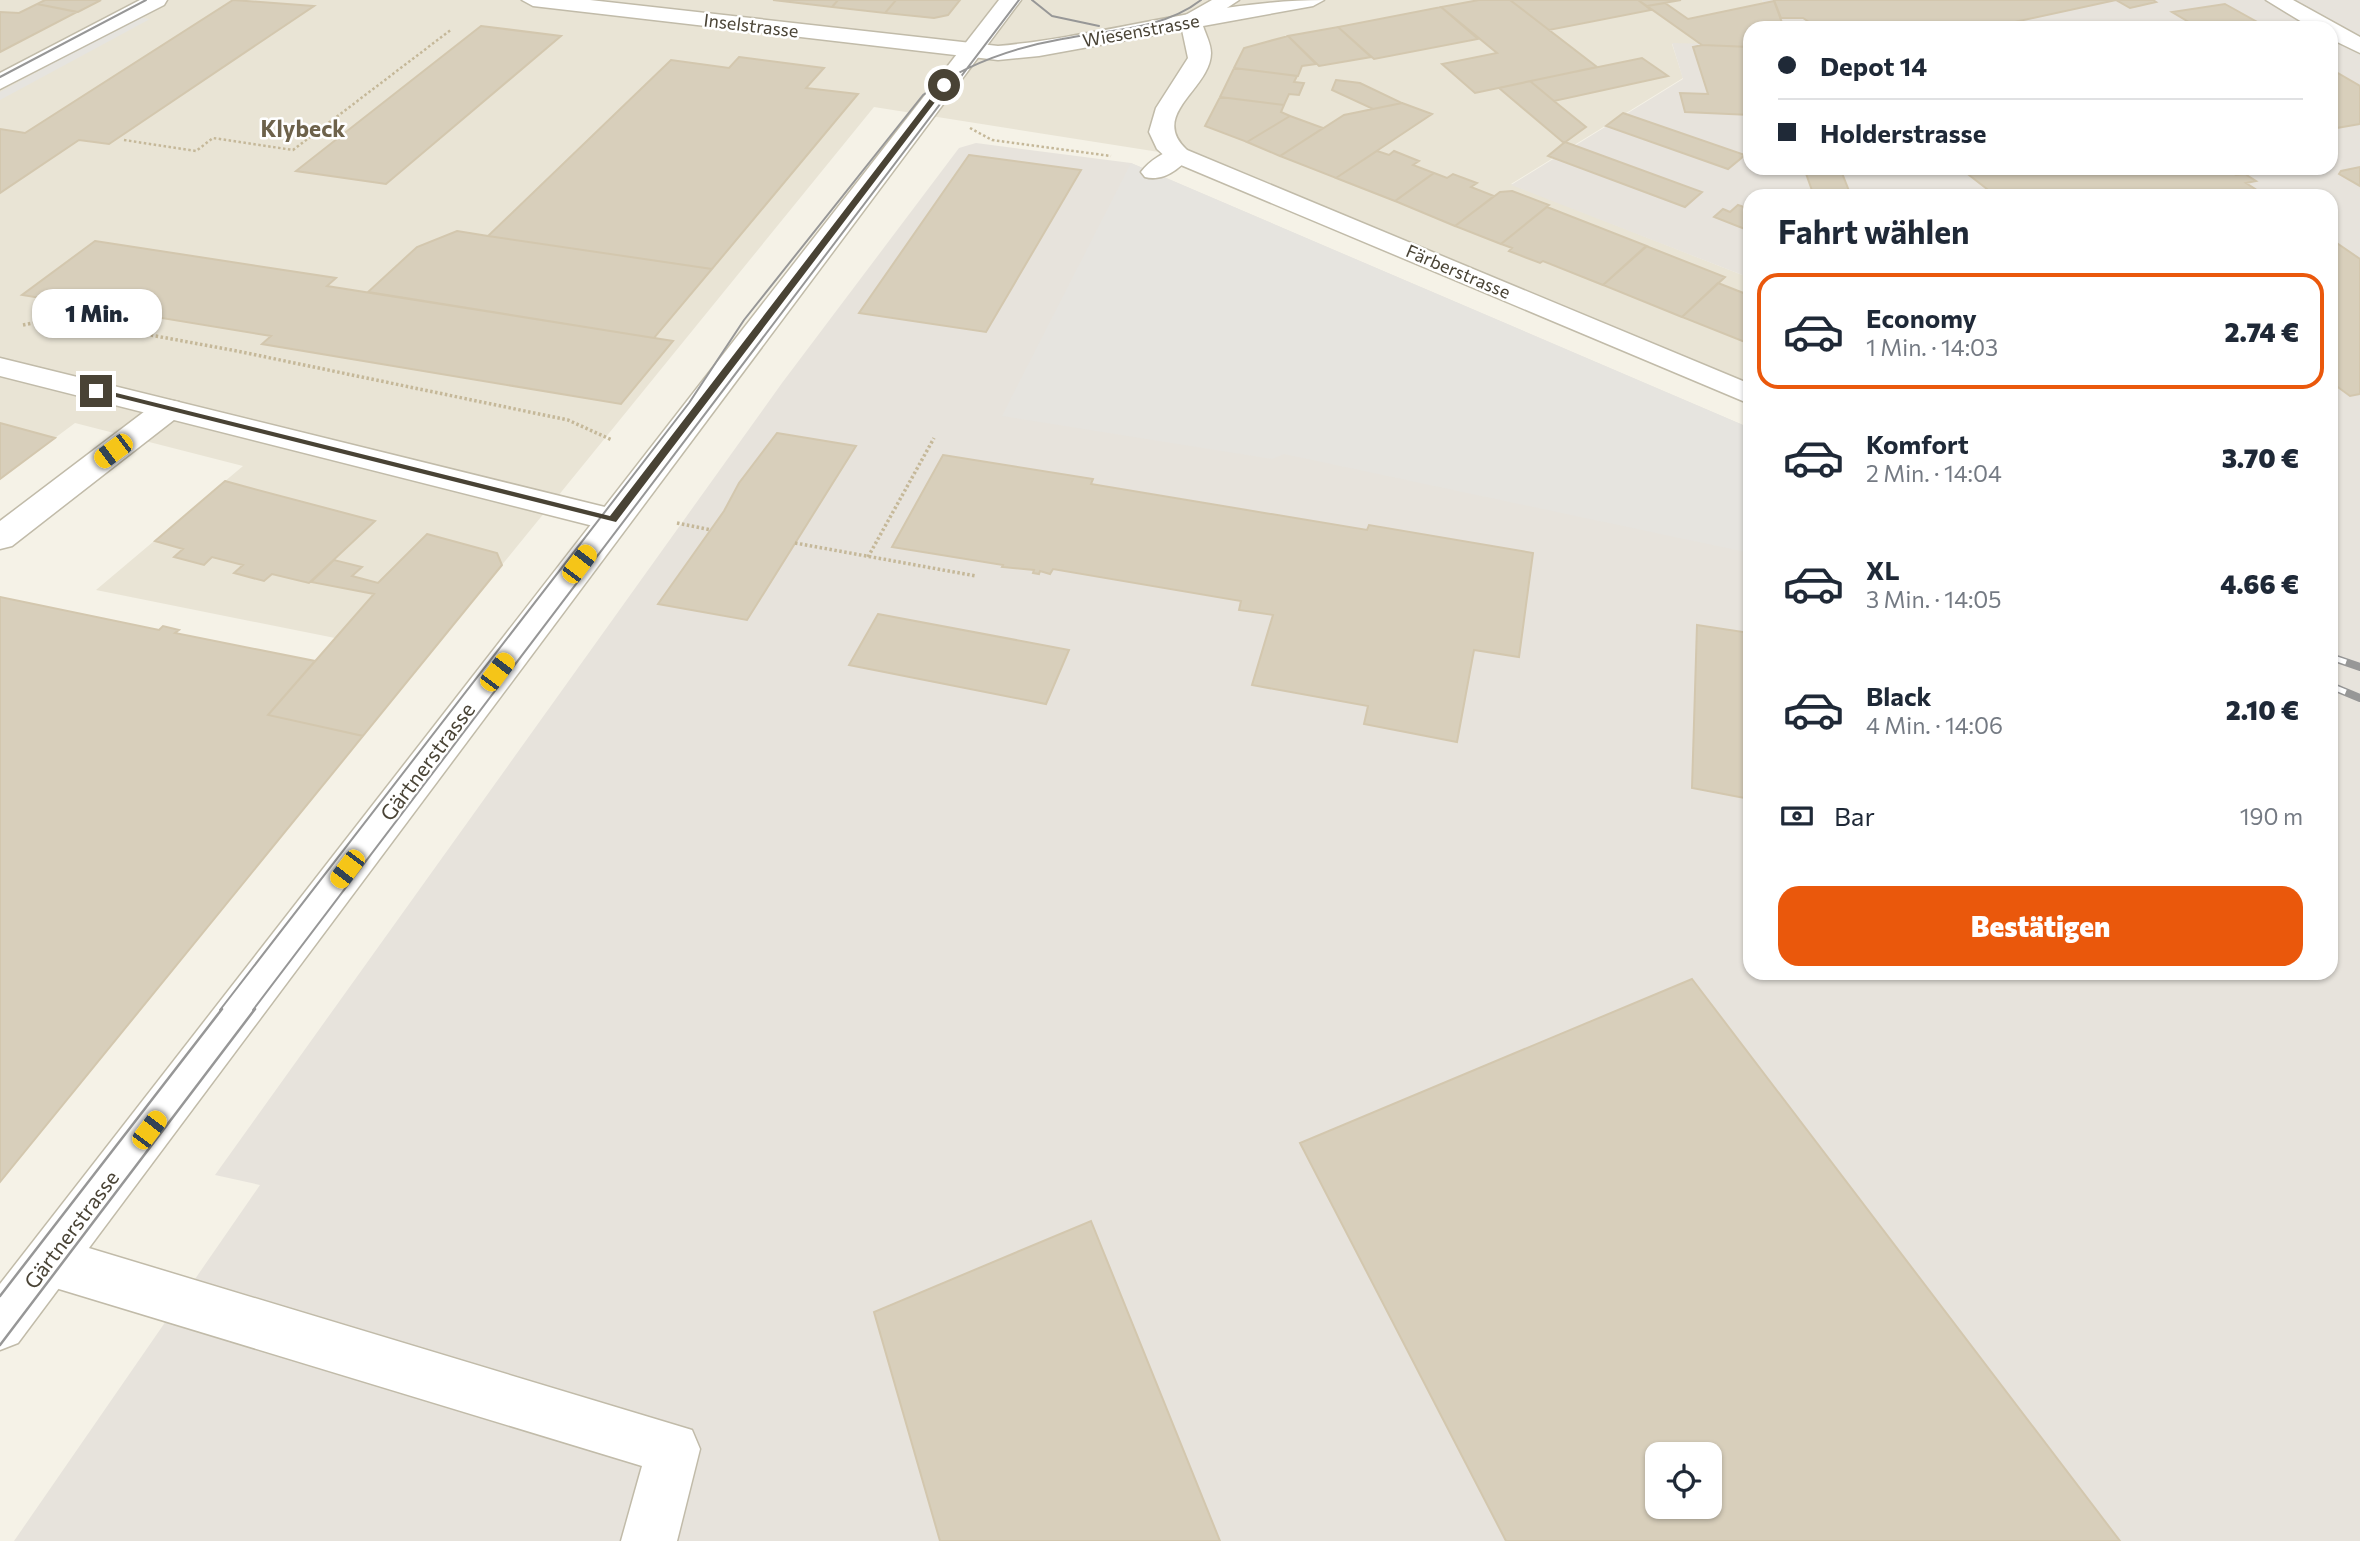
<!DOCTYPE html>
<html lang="de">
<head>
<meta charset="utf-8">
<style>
  :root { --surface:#fff; --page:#f6f6f7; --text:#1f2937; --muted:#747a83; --line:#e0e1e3; --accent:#ea580c }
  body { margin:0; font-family:Commissioner,sans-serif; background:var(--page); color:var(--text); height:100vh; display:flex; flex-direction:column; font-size:26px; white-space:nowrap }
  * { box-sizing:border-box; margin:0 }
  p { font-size:23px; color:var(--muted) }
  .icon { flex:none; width:38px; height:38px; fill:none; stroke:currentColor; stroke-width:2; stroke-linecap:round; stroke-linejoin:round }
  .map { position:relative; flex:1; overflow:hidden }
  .details { position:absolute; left:1743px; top:189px; width:595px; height:791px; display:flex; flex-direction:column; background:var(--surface); border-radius:21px; box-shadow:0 2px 5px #0004 }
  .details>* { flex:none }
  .hud { position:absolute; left:1743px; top:21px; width:595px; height:154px; border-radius:21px; box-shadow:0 2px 5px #0004; display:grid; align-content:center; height:154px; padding:0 35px; background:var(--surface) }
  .controls { position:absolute; left:1645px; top:1442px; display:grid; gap:14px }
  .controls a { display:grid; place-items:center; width:77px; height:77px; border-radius:14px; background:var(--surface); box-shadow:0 2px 5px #0004; font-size:35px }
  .end { position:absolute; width:32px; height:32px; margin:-16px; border:9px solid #494335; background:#fff; box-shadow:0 0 0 4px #fff }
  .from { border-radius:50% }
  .bubble { position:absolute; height:49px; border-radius:21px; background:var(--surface); box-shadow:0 2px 5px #0004; font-size:23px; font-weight:800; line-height:49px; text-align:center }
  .car { position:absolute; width:21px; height:42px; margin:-21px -10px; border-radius:9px; box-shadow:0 0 5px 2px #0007; background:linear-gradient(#f5c518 24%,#345 0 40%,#f5c518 0 76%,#345 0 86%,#f5c518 0) }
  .hud b { display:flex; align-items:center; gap:24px; height:66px; font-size:26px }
  .hud b+b { border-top:2px solid var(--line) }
  .hud i { width:18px; height:18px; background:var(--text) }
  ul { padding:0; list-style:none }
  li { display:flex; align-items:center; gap:21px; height:116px; margin:0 14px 10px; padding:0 21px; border:4px solid transparent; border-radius:21px }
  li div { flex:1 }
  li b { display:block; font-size:26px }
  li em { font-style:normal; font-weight:800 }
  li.active { border-color:var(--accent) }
  li>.icon { width:63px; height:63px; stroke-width:1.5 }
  h2 { padding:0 35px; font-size:32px; line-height:84px }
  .pay { display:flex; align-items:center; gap:18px; height:77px; padding:0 35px; font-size:26px }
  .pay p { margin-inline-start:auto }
  .primary-button { display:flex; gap:14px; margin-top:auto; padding:14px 35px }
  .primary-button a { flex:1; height:80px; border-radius:21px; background:var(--accent); color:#fff; font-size:28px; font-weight:800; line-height:80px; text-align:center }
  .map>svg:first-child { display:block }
  .residential { fill:#e9e4d5 }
  .industrial { fill:#e7e3dc; fill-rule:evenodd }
  .parking { fill:#e6e4df }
  .building { fill:#d8cfbb; stroke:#d3c7ae; stroke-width:2; fill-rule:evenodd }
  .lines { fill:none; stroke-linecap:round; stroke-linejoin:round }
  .service-casing { stroke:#c1bba9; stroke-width:3 }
  .minor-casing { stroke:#c1bba9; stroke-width:3 }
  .tertiary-casing { stroke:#c1bba9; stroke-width:3 }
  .path-far1 { stroke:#c5b899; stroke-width:2.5; stroke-dasharray:2.5 2.5; stroke-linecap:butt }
  .path { stroke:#c5b899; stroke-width:3.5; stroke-dasharray:2.5 2.5; stroke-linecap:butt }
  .service { fill:#fff; fill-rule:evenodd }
  .minor { fill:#fff; fill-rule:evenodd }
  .tertiary { fill:#fff; fill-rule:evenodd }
  .tram-far1 { stroke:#979797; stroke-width:2 }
  .tram { stroke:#979797; stroke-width:2.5 }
  .rail-casing { stroke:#979797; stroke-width:8 }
  .rail { stroke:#fff; stroke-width:5; stroke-dasharray:16; stroke-linecap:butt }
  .route { fill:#494335 }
  .labels { text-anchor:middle; stroke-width:5; stroke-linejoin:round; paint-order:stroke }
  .far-street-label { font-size:18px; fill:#494335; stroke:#fff }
  .street-label { font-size:21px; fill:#494335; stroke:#fff }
  .far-district-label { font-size:23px; font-weight:bold; fill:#6d624b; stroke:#fff }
</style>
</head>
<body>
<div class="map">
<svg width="2360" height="1541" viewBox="0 0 2360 1541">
  <rect width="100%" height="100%" fill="#f5f2e7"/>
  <!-- residential -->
  <path class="residential" d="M0,0H1762L1776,28H1750V45L1672,44L1683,78L1511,184L1750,278V395L1178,155L874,107L363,736L335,638L96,590L243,466L75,423L0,479Z"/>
  <!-- industrial -->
  <path class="industrial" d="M1762,0H2360V1541H14L260,1185L215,1175L782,383L959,148L976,143L1131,163L1750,428V973H2331V196H1750V278L1511,185L1683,79L1672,43L1750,45V168H2331V28H1776ZM1657,1454H1710V1507H1657Z"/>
  <!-- parking -->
  <path class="parking" d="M139,17L150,19L0,100V92Z
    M1131,163L1750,428V553L1284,454L1272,459L1002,416Z"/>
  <!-- building -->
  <path class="building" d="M45,0H101L78,12L37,4Z
    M233,0L314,6L109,144L79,140L0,193V129L25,133Z
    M773,0H838L832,7Z
    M838,0H896L885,13L832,7Z
    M896,0H960L948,15L934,18L885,13Z
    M1479,0H1510L1597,67L1475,93L1442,64L1497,53L1441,7Z
    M1510,0H1638L1651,10L1549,30Z
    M1638,0H1681L1647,6Z
    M2116,0L1987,28H1818L1803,18H1781L1774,0Z
    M2116,0H2153L2156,2L2130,8Z
    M1774,1L1784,28H1750V47L1702,45L1647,6L1665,3L1688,19Z
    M37,4L77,12L0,52V12L19,13Z
    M2225,4L2268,28H2199L2172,12Z
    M1441,7L1478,39L1374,59L1338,27Z
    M481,26L561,36L386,184L296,171Z
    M1338,27L1371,57L1319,66L1288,36Z
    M1288,36L1316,64L1302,66L1298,76L1234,68L1244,48Z
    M1702,45L1750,47V115L1685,112L1680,93L1708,94L1693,47Z
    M739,57L824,68L806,88L858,94L712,269L488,236L671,60L729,68Z
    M1642,58L1668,76L1554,101L1530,81Z
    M1234,68L1297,76L1294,82L1304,83L1299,95L1289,94L1284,105L1220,97Z
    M2331,69L2360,86V124L2331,129Z
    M1336,80L1360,83L1402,103L1373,109L1332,90Z
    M1530,81L1554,101L1586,127L1564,143L1499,88Z
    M1220,97L1284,105L1281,112L1290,116L1247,142L1205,126Z
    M1402,103L1432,114L1336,178L1280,156L1344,115Z
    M1623,113L1745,155L1728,169L1606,126Z
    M1290,116L1323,128L1280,156L1247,142Z
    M1565,142L1702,192L1685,207L1548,156Z
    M1377,151L1389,155L1394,151L1419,161L1413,165L1434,173L1395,201L1336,178Z
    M969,155L1081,170L986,332L859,313Z
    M2360,167V186L2339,174L2341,171Z
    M1804,168H1840L1851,196H1814Z
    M1960,168H2224L2236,175L2245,174L2256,181L2246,183L2266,196H1996Z
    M1434,173L1447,178L1453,174L1477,183L1471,187L1494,196L1455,226L1395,201Z
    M1512,191L1549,205L1501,244L1455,226L1500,192Z
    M1738,205L1750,209V231L1714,217L1723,209L1730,212Z
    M1547,207L1647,246L1603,285L1543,261L1540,263L1509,251L1512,248L1501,244Z
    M457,231L488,236L712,269L654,338L368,292L417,247Z
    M2331,239L2360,259V394L2350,396L2331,382Z
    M95,241L336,278L327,286L673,341L621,404L262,344L271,336L22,295Z
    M1646,246L1725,277L1682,317L1603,285Z
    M1718,283L1746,294L1750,291V344L1682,317Z
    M0,423L55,438L0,479Z
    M777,433L856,446L747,620L658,604L724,511L739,483Z
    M943,455L1093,479L1091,484L1367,530L1369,525L1533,553L1519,657L1474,650L1457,742L1364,724L1368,706L1252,685L1273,615L1239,610L1241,601L1053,569L1050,574L1040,571L1039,574L1033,573L1034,570L1002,567L1003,565L892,547Z
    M225,481L243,486L375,521L309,583L272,574L264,581L234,573L243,565L212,557L204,565L174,557L183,549L155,541Z
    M427,534L497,553L502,565L363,736L268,715L374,594L311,582L334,560L362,567L352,576L378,583Z
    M0,597L159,630L163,626L179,630L175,633L315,661L268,715L363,736L0,1182Z
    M878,614L1069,650L1046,704L849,665Z
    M1697,625L1750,633V799L1692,788Z
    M1692,979L2120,1541H1506L1300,1143ZM1657,1454H1710V1507H1657Z
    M1091,1221L1220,1541H940L874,1312Z"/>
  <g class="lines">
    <!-- service casing -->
    <g class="service-casing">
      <path id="service" d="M1212,0H1239L1198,27H1182L1179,22L1182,17Z
        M2266,0H2293L2360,37V53L2331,39V28H2312Z
        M1178,148L1187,150L1190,155C1181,169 1162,182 1145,177L1141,172C1149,161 1165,151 1178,148Z
        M168,400L179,402L183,409L179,416L12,546L0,549V521L157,402Z
        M49,1236L692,1430L700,1449L677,1541H621L642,1466L49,1286L32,1278L24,1261L32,1244Z"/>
    </g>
    <!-- minor casing -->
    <g class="minor-casing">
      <path id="minor" d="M140,0H167L164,5L0,89V73Z
        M522,0H590L998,46C1107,36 1214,0 1324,0L1313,6L1203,26C1206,35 1211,44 1211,53C1211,89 1148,114 1187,150L1750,384V404L1169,160L1157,149L1149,132L1156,108L1188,58L1182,30L1039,56L998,60L533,6Z
        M0,358L613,509L625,512L629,520L625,528L613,531L0,376Z"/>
    </g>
    <!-- tertiary casing -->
    <g class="tertiary-casing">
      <path id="tertiary" d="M999,0H1021L18,1343L0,1350V1284Z"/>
    </g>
    <!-- path-far1 -->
    <path class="path-far1" d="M970,128L992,140L1111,156
      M124,140L196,151L213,138L293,150L452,29"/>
    <!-- path -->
    <path class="path" d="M23,325L58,318L237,351L568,420L612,440
      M677,523L711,530
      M795,543L976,576
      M868,557L934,438"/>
    <!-- service -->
    <use href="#service" class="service"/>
    <!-- minor -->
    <use href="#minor" class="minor"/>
    <!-- tertiary -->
    <use href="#tertiary" class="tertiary"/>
    <!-- tram-far1 -->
    <path class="tram-far1" d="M1032,0L1052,16L1099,26
      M0,77L146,0
      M220,1010L689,403L744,320L923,95C965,64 1011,48 1062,39C1107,30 1163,30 1201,0
      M253,1010L1019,0"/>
    <!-- tram -->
    <path class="tram" d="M0,1296L222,1009
      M0,1345L255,1009"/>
    <!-- rail casing -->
    <g class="rail-casing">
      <path id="rail" d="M2331,657L2360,667
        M2331,686L2360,698"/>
    </g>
    <!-- rail -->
    <use href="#rail" class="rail"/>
  </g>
  <!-- route -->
  <path class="route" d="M942,83L948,85L616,522L92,391L96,388L610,516Z"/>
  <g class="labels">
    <!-- far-street labels -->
    <g class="far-street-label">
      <text transform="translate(751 26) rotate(7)" y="6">Inselstrasse</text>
      <text transform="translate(1141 31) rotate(-10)" y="6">Wiesenstrasse</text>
      <text transform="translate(1458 272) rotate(23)" y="6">Färberstrasse</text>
    </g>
    <!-- street labels -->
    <g class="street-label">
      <text transform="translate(428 762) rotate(-53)" y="7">Gärtnerstrasse</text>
      <text transform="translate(72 1230) rotate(-53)" y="7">Gärtnerstrasse</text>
    </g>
    <!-- far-district labels -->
    <g class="far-district-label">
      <text x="303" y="137">Klybeck</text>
    </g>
  </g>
</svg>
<div class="controls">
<a><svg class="icon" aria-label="locate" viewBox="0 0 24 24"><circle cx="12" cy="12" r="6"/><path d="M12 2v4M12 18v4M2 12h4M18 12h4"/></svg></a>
</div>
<i class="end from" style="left:944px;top:85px"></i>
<i class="end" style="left:96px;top:391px"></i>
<div class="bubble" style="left:32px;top:289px;width:130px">1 Min.</div>
<i class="car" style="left:113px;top:451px;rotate:233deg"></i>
<i class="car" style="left:579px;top:564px;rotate:37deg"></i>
<i class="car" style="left:497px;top:672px;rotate:37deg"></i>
<i class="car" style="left:347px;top:869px;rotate:217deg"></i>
<i class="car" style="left:149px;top:1130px;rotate:37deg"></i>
<div class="hud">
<b><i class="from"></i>Depot 14</b>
<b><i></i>Holderstrasse</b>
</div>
<section class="details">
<h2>Fahrt wählen</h2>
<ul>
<li class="active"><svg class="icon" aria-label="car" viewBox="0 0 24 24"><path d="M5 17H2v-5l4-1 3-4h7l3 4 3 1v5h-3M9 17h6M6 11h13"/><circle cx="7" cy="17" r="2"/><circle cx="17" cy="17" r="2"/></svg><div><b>Economy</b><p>1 Min. · 14:03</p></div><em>2.74 €</em></li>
<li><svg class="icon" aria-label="car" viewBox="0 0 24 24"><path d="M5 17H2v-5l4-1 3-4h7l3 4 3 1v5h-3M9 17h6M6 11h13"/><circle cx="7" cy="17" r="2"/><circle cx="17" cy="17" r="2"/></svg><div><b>Komfort</b><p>2 Min. · 14:04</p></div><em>3.70 €</em></li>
<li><svg class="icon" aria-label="car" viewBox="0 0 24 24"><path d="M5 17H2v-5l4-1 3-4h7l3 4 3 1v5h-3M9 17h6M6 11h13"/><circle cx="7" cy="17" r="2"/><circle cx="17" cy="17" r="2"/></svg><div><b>XL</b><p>3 Min. · 14:05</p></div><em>4.66 €</em></li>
<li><svg class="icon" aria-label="car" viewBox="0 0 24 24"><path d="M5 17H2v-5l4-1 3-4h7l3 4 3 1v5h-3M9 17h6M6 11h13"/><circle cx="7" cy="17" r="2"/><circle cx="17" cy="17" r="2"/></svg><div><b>Black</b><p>4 Min. · 14:06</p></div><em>2.10 €</em></li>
</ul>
<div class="pay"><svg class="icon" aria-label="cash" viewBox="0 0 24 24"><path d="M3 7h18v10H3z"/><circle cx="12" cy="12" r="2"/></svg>Bar<p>190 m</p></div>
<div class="primary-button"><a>Bestätigen</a></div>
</section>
</div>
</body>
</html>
